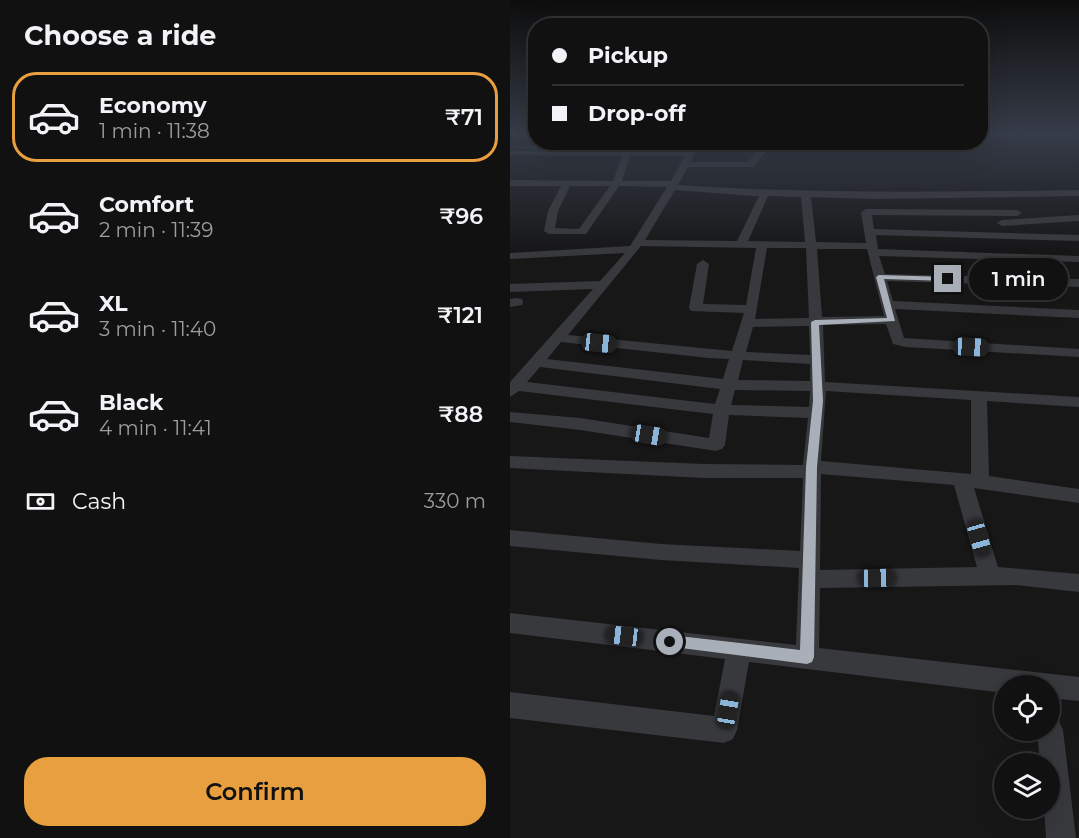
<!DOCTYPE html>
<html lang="en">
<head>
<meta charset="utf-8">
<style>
  :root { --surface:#111112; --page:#1a1a1b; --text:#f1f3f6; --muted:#9c9d9f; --line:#303132; --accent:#e89f3f }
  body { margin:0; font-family:Montserrat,sans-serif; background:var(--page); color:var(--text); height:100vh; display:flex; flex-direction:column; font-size:22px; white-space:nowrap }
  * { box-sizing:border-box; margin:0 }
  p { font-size:20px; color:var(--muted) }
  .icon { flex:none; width:33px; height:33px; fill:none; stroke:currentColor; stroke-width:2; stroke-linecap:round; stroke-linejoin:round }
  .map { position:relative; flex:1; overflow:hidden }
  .drawer { display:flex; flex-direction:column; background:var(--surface); width:510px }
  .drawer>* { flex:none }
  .top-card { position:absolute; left:18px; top:18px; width:460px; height:132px; border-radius:24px; box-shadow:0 6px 24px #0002,0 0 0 2px var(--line); display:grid; align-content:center; height:132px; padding:0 24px; background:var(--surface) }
  .tools { position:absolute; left:484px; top:675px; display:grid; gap:12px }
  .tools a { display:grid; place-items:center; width:66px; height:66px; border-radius:50%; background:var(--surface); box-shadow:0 6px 24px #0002,0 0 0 2px var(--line); font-size:30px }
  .end { position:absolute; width:27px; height:27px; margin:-14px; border:8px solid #a9afb8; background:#111; box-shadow:0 0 0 3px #111 }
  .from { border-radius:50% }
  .bubble { position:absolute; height:42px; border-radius:21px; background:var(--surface); box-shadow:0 6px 24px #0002,0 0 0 2px var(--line); font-size:20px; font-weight:600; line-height:42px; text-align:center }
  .car { position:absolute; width:18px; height:36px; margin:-18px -9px; border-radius:8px; box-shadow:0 0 4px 2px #0007; background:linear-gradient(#222 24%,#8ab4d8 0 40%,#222 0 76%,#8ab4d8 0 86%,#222 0) }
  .top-card b { display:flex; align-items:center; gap:21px; height:57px; font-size:22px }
  .top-card b+b { border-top:2px solid var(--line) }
  .top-card i { width:15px; height:15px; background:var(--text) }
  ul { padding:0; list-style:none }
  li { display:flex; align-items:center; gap:18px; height:90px; margin:0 12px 9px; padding:0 12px; border:3px solid transparent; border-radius:24px }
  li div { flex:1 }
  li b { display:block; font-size:22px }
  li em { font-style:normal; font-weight:600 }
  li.selected { border-color:var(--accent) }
  li>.icon { width:54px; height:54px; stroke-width:1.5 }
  h2 { padding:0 24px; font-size:27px; line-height:72px }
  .pay { display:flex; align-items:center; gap:15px; height:66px; padding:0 24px; font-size:22px }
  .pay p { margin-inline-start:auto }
  .primary-button { display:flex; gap:12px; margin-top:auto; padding:12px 24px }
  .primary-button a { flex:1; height:69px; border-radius:24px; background:var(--accent); color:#111; font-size:24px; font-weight:600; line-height:69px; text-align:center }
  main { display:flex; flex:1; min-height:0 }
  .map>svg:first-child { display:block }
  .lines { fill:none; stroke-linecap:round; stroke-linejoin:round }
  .service { fill:#38393d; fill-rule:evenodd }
  .minor { fill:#38393d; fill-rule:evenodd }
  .route { fill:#a9afb8 }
</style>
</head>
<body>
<main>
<section class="drawer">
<h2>Choose a ride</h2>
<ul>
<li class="selected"><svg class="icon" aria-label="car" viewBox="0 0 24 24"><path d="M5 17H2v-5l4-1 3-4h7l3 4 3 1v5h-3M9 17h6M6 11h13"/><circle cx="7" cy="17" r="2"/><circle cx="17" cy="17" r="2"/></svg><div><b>Economy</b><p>1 min · 11:38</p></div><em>₹71</em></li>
<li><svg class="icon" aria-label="car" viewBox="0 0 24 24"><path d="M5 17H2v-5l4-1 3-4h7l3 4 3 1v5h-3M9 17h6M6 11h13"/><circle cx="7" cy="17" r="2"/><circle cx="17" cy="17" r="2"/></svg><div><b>Comfort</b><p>2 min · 11:39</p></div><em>₹96</em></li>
<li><svg class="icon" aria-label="car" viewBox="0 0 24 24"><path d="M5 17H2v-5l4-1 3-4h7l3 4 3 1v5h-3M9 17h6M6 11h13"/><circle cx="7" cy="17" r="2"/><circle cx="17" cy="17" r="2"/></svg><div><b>XL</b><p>3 min · 11:40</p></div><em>₹121</em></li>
<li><svg class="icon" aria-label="car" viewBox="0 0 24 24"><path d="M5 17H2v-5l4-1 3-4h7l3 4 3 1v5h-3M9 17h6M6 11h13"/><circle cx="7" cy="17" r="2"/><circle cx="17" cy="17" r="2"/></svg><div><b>Black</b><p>4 min · 11:41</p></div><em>₹88</em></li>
</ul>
<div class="pay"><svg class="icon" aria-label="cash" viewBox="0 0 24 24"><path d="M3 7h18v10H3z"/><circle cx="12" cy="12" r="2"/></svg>Cash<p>330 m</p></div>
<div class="primary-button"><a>Confirm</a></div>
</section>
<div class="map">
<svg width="569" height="838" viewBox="0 0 569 838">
  <rect width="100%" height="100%" fill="#171718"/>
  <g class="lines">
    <!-- service -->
    <path class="service" d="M19,134H23L26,136V140Z
      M91,142L121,143L123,144L121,145L94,144L92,147L84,149L0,148L1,146L84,147L90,145Z
      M392,142L399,143L344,151L254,150L252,149L254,148L344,149Z"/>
    <!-- minor -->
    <path class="minor" d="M117,142H125L122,151H178L183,142H191L180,162H238L255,142H264L243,167H178L168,185C302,194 435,192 569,190V196L363,199L301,197L306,242L356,243L351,212L356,209L507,210L512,213L507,216L362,215L364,229L569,235V241L366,235L368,249L569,256V262L369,256L375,274L569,279V287L377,281L383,301L569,310V318L385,309L394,338L569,349V357L396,347L383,344L376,324L313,325L315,382L569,397V407L477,401L479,476L569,489V503L464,488L488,567L569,574V592L506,585L310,588L309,648L569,677V701L540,698V686H495V693L239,662L227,730L223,739L214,743L0,718V692L204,716L215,659L0,633V613L286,645L289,568L151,560L0,546V530L151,544L290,551L293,478H194L0,468V456L194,464L293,465L298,418L219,415L215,445L212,449L206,451L70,430L0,422V412L70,418L199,438L203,414L9,391L0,397V382L83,289L0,292V284L90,281L115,253L0,259V253L120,246L157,187L109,186L76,234H39L34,231L38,211L51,186H0V180L103,181L112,156L0,155V151H114ZM120,156H175L161,181H112ZM60,186H100L69,229L45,228L48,211ZM165,190L244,196H249L227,241L135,240ZM258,196L291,197L295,242L238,241ZM131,246L246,248L236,305L193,304L199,264L193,260L187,264L179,308L181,311L234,313L222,351L58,335ZM257,248H296L299,318L245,319ZM307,249H357L374,316L312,317ZM299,326L300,355L236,352L243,327ZM51,342L199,358L219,359L213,379L37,359ZM233,360L300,364V381L228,380ZM30,367L210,389L205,404L17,382ZM225,390L300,391L299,407L221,405ZM316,391L461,400V474L311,461ZM311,474L444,485L467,567L310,570Z
      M569,215V221L492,226L487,223L492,220Z
      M7,298L12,299L13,302L12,305L0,307V299Z
      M540,717L549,721L553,730L566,838H536L534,808H540V764H530L527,730H540Z"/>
  </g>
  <!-- sky -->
  <linearGradient id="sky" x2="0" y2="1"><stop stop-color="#0d0d0d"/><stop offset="0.53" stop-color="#363c48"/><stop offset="1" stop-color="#363c48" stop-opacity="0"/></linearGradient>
  <rect width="569" height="251" fill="url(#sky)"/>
  <!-- route -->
  <path class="route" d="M369,275L438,277L441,279L438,281L374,279L385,321L309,325L313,401L307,467L304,657L302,662L297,664L155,646L153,642L155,637L160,635L290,650L296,467L303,401L301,322L305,320L377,318L366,277Z"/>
</svg>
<div class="tools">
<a><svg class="icon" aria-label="locate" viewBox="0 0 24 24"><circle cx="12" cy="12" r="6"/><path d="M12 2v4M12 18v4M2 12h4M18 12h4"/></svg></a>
<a><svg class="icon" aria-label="layers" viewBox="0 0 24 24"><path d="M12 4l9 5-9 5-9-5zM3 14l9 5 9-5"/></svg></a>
</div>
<i class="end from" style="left:160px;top:642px"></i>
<i class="end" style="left:438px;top:279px"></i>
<div class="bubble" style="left:459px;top:258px;width:99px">1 min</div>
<i class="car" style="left:89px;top:343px;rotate:96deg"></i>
<i class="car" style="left:461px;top:347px;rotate:93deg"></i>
<i class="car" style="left:139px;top:435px;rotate:99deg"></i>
<i class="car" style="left:469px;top:538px;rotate:164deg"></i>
<i class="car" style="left:367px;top:578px;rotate:89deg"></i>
<i class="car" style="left:114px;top:636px;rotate:277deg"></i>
<i class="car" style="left:218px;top:710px;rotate:10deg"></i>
<div class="top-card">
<b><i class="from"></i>Pickup</b>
<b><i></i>Drop-off</b>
</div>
</div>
</main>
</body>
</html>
